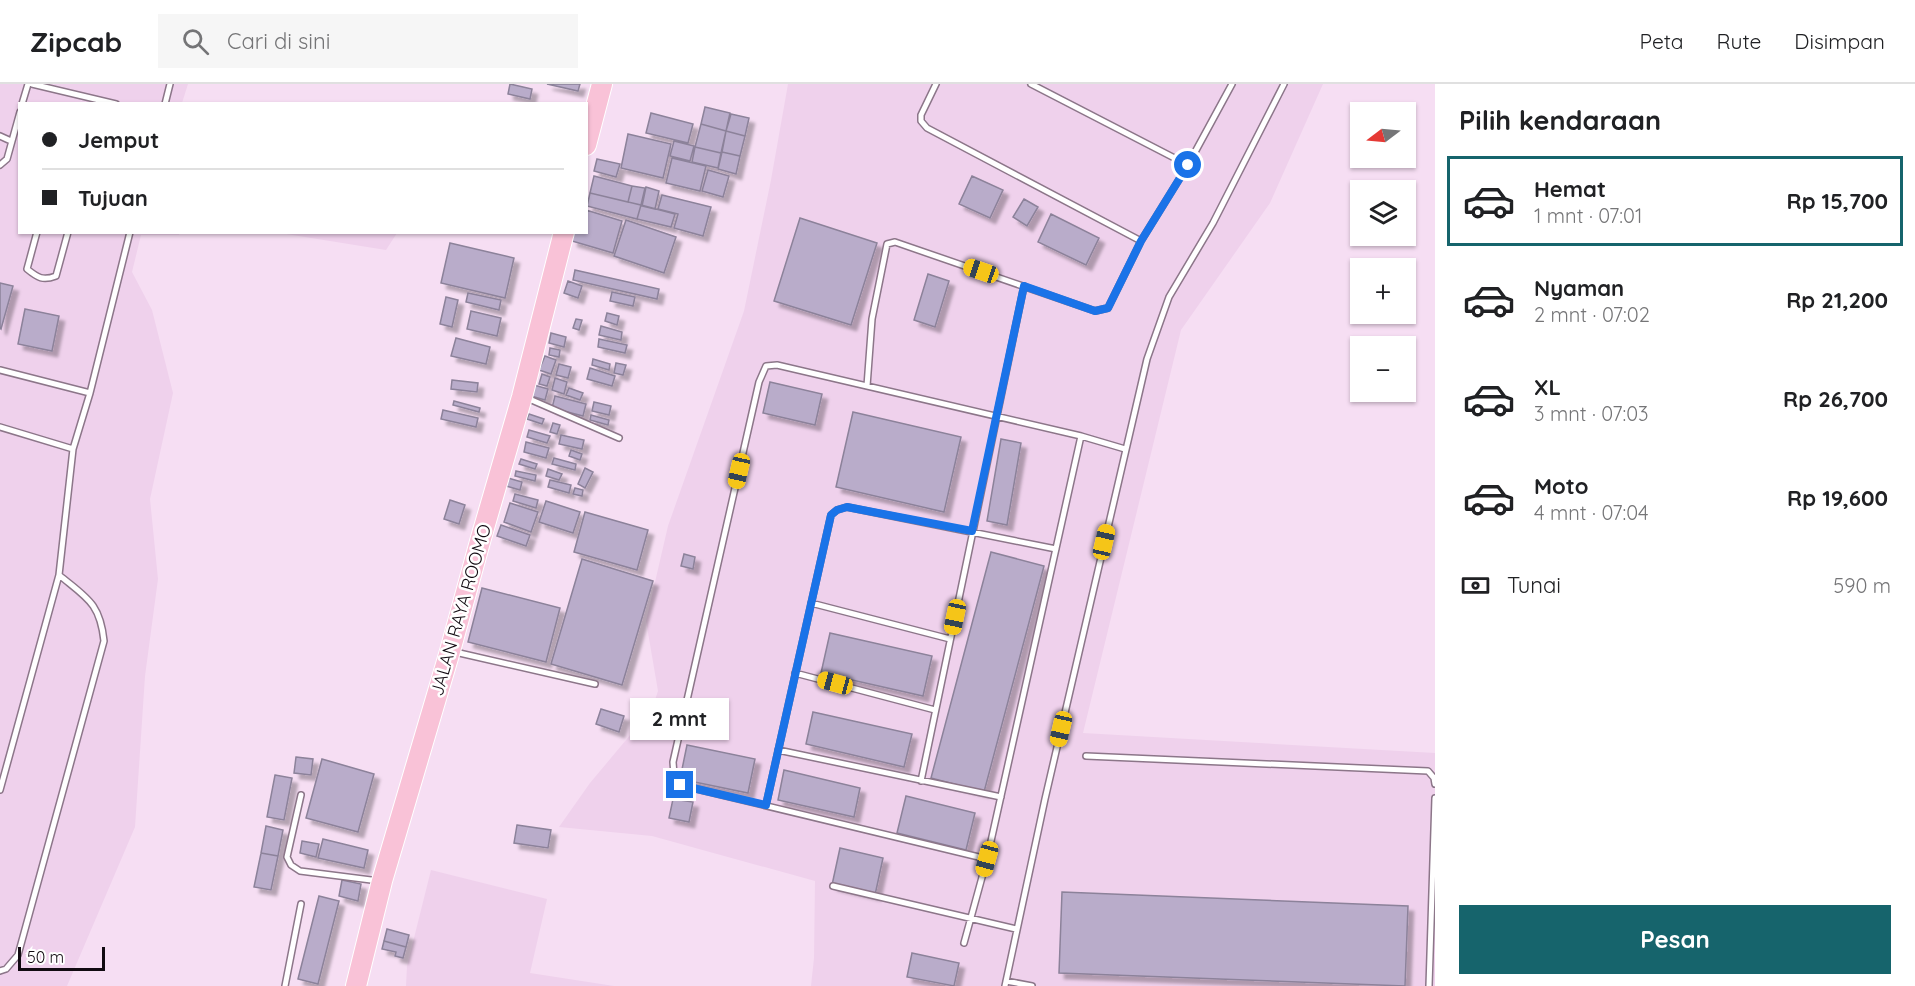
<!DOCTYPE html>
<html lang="id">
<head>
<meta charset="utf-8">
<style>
  :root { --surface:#fff; --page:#f6f6f6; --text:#202124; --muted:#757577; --line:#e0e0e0; --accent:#16646c }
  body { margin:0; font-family:Quicksand,sans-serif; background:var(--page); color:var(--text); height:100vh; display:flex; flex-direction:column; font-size:22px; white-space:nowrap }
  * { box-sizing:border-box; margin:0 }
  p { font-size:20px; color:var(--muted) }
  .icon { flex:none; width:33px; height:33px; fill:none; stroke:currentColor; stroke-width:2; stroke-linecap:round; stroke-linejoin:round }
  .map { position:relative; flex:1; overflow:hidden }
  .drawer { display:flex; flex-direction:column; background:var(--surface); width:480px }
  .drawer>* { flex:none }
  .hud { position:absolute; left:18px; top:18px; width:570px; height:132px; border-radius:0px; box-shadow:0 2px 4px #0004; display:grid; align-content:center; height:132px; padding:0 24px; background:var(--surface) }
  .needle { width:39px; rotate:254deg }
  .tools { position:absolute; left:1350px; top:18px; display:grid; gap:12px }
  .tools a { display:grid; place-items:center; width:66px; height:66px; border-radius:0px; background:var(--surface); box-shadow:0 2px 4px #0004; font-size:30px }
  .scale { position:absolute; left:18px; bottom:15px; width:87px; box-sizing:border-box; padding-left:6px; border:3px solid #110a11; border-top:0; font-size:16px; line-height:21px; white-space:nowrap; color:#110a11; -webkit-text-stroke:4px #fff; paint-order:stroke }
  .end { position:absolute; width:27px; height:27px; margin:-14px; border:8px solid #1a73e8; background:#fff; box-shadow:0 0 0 3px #fff }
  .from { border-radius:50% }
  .bubble { position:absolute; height:42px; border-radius:0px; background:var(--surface); box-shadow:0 2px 4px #0004; font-size:20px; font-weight:800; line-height:42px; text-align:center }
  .car { position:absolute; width:18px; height:36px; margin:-18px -9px; border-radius:8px; box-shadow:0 0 4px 2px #0007; background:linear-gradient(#f5c518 24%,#345 0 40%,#f5c518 0 76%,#345 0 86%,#f5c518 0) }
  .hud b { display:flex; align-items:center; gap:21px; height:57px; font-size:22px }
  .hud b+b { border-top:2px solid var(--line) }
  .hud i { width:15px; height:15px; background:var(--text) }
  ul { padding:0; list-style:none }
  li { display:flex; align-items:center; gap:18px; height:90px; margin:0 12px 9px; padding:0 12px; border:3px solid transparent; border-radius:0px }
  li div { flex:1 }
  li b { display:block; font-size:22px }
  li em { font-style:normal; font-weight:800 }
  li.on { border-color:var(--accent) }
  li>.icon { width:54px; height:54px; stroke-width:1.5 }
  h2 { padding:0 24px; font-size:27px; line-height:72px }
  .pay { display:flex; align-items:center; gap:15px; height:66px; padding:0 24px; font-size:22px }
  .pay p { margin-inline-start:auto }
  .button { display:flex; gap:12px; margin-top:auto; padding:12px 24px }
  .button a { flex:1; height:69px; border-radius:0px; background:var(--accent); color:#fff; font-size:24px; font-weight:800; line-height:69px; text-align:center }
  header { display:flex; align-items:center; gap:36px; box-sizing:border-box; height:84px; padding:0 30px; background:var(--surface); border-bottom:2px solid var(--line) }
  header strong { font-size:28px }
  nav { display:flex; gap:33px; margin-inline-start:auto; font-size:21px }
  .search { width:420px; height:54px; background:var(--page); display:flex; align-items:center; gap:15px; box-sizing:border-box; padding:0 21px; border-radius:0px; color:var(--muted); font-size:22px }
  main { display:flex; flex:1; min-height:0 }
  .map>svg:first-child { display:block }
  .built { fill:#efd1ec }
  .building { fill:#b9acca; stroke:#8c829a; stroke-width:1.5; filter:url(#shadow) }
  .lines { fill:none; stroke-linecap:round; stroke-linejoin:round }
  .lane-casing { stroke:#8c7689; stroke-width:8 }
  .highway-casing { stroke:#fff; stroke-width:22 }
  .lane { stroke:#fff; stroke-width:5 }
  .highway { stroke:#f9c2d7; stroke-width:20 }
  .route { stroke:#1a73e8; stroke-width:8 }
  .labels { text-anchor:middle; stroke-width:5; stroke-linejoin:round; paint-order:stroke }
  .street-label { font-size:18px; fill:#110a11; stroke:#fff }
</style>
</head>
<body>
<header>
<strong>Zipcab</strong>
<div class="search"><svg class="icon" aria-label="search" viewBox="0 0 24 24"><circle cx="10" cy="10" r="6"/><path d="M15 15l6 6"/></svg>Cari di sini</div>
<nav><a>Peta</a><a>Rute</a><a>Disimpan</a></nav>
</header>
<main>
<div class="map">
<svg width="1435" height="902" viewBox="0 0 1435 902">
  <defs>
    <filter id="shadow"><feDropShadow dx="5.5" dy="5.5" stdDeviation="1.5" flood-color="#0004"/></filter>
  </defs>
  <rect width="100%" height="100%" fill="#f6def3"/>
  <!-- built -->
  <path class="built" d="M0,0H188L182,19L20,20V148L180,149L179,151H141L132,188L152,226L173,309L150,415L158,495L145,592L135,743L67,902H0Z
    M788,0H1323L1270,119L1181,246L1083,649L1435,669V902H811L814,874L815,797L652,752L559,743L590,699L652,625L658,607L646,537L668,442L744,227L771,96Z
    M280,149H397L386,166Z
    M431,786L547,815L530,889L614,902H406L407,882Z"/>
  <!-- building -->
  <path class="building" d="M510,0L532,5L530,15L508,10Z
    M547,0H580L578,7Z
    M705,23L730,29L726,47L701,40Z
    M651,29L693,40L688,59L646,49Z
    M731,30L749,34L745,52L726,47Z
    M701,40L726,47L721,69L695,63Z
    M726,47L745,52L740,72L722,68Z
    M628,50L671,60L663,94L621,84Z
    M674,57L694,62L690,77L670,72Z
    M695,63L721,69L718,84L692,78Z
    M722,68L740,72L736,90L718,85Z
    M672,74L706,82L700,107L666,99Z
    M597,75L620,80L616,93L594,87Z
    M708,86L729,92L723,113L702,107Z
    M594,92L632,102L628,118L590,109Z
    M972,92L1003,106L990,134L959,120Z
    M632,102L645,104L641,121L628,118Z
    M646,103L659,107L655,125L642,122Z
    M590,109L641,121L637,135L587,122Z
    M662,111L711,123L703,152L674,144L678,130L658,125Z
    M1024,115L1038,123L1027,142L1013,133Z
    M641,121L675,130L671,143L637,135Z
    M586,126L622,137L613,169L572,157L574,148H586Z
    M1051,130L1099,154L1086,181L1038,158Z
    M800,134L877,159L851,241L774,217Z
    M626,136L676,153L664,189L614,172Z
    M450,159L514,174L505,214L441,199Z
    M575,186L659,205L657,215L573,196Z
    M928,190L949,197L935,243L914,236Z
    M568,197L582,202L578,214L564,209Z
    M0,199L13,202L1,245L0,244Z
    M612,208L635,213L633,222L610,217Z
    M468,209L501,216L499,226L466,218Z
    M446,213L458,216L452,243L440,240Z
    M25,225L59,232L52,267L18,260Z
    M471,227L501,234L497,252L467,245Z
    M607,229L619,232L617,241L605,237Z
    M576,235L582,236L579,246L573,244Z
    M601,242L622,248L621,256L599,251Z
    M551,249L566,253L564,263L549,259Z
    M456,254L490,263L486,280L451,272Z
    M599,255L627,261L625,269L598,263Z
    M550,264L560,266L559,273L549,271Z
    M545,272L556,276L551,290L539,286Z
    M593,275L610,280L609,286L592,281Z
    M616,279L626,281L623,291L614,289Z
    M559,280L571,283L568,294L556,291Z
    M590,284L615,292L612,302L587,295Z
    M542,290L550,293L547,302L539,300Z
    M555,294L567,298L564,310L552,306Z
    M452,296L478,299L477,308L451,305Z
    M770,298L822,310L815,341L763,329Z
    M534,301L548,305L545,316L531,312Z
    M569,304L583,309L580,316L566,311Z
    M555,312L586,320L583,332L552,324Z
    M454,317L480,324L479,328L453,321Z
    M594,318L611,322L609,331L592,327Z
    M443,326L478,334L476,343L441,335Z
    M853,328L961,353L944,428L836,403Z
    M529,330L544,335L542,340L527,335Z
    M591,331L609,336L608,341L590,336Z
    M553,339L560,341L557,350L550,348Z
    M529,346L550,352L547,359L527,353Z
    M561,351L584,356L582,365L559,360Z
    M1001,355L1021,359L1007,441L987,437Z
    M526,358L549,364L546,374L524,368Z
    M571,366L582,370L580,376L569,372Z
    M554,374L576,380L575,386L552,380Z
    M521,375L537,380L535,385L519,380Z
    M585,384L593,388L585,404L578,400Z
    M548,385L562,390L559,396L546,392Z
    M516,387L536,391L535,397L515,392Z
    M508,394L522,398L520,406L506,402Z
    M550,396L571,401L569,409L548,403Z
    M575,404L583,406L582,412L573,410Z
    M515,410L538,416L536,424L513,417Z
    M450,416L465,421L459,440L444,435Z
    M546,417L580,428L573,449L539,438Z
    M510,419L538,428L531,448L504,438Z
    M585,428L648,446L637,486L574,468Z
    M501,441L530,451L526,462L497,452Z
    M991,468L1044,482L984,708L931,694Z
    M684,470L695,473L693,485L681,482Z
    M582,475L653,497L622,601L551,580Z
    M482,504L560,524L546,578L468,558Z
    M830,549L932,572L923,612L821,589Z
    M601,625L624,632L619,648L596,640Z
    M813,628L912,650L904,683L806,660Z
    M687,661L755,675L748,709L680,695Z
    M296,673L313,675L311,691L294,689Z
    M322,675L374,690L358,748L306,734Z
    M784,686L860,704L854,733L778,716Z
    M275,691L292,694L284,736L267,733Z
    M906,712L975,729L966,766L897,749Z
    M673,715L693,718L689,738L669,734Z
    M517,741L551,746L548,764L514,759Z
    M266,742L283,746L278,772L261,769Z
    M323,755L368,766L364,784L318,774Z
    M302,757L319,760L316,773L300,769Z
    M840,764L883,774L875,811L832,801Z
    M261,769L278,772L271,806L254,803Z
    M342,796L361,800L358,817L339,812Z
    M1062,808L1408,822L1405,902L1059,889Z
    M319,812L339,817L318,900L298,895Z
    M387,845L409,851L406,863L384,857Z
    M384,857L406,863L403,874L395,872L396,868L382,865Z
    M912,869L959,879L954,902L907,893Z"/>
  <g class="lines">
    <!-- lane casing -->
    <g class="lane-casing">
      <path id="lane" d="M32,0L116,20
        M936,0L921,31V37L927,44L1141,157
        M1031,0L1188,81
        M22,20L28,0
        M165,20L170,0
        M0,52L11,57
        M0,81L7,75L20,28
        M37,148L27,185C38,194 43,197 56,192L68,148
        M0,286L90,309
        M867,302L872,235L887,160L895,158L1095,227L1108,224L1141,157L1188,81L1232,0
        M527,314L619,354
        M0,343L73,365
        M811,519L950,555
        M455,568L595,600
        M795,589L935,626
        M778,666L1001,713
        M1086,672L1428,687L1434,694L1435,700
        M921,697L1024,202
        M0,706L59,491
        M301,711L287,773L291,781L300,787L379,797
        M766,721L831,431L837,426L847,423L1056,465
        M987,775L680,701L674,691L673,678L759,298L766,282L777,281L1081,352L1125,365
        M833,802L1016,845
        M964,859L987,775L1081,352
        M0,887L6,885L18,871L104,557C100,519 87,514 59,491L73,365L90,309L130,148
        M1006,897L1032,902
        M285,902L301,820
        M1005,902L1045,715L1147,275L1169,213L1213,139L1284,0
        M1429,902L1435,714"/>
    </g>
    <!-- highway casing -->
    <g class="highway-casing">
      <path id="highway" d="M586,61L602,0
        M356,902L382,797L450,567L481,454L522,313L564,148"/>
    </g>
    <!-- lane -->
    <use href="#lane" class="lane"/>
    <!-- highway -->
    <use href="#highway" class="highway"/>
  </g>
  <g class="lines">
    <!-- route -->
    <path class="route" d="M680,701L766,721L831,431L837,426L847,423L972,447L1024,202L1095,227L1108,224L1141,157L1188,81"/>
  </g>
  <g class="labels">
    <!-- street labels -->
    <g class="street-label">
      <text transform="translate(461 526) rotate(-74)" y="6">JALAN RAYA ROOMO</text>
    </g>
  </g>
</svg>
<div class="tools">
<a><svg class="needle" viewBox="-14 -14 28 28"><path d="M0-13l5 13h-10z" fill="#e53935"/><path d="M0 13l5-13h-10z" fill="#757577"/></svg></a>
<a><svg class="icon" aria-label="layers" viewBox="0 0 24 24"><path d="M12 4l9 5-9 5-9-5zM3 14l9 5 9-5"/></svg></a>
<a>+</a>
<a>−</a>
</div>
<div class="scale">50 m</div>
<i class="end from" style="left:1188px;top:81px"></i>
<i class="end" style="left:680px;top:701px"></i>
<div class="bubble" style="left:630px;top:614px;width:99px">2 mnt</div>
<i class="car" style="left:981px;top:187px;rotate:289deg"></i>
<i class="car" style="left:739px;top:387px;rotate:193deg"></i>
<i class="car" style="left:1104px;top:458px;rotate:13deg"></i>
<i class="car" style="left:955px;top:533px;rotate:192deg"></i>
<i class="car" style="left:835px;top:599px;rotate:285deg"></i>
<i class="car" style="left:1061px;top:645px;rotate:193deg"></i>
<i class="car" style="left:987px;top:775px;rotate:195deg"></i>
<div class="hud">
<b><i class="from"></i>Jemput</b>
<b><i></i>Tujuan</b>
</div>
</div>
<section class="drawer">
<h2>Pilih kendaraan</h2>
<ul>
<li class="on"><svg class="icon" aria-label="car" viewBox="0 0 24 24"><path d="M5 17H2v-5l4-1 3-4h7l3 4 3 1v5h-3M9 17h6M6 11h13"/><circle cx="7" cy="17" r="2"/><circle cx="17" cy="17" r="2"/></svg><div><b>Hemat</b><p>1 mnt · 07:01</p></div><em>Rp 15,700</em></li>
<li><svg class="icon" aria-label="car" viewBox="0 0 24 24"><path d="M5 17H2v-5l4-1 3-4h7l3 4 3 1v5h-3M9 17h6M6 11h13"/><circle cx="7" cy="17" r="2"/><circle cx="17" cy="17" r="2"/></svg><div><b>Nyaman</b><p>2 mnt · 07:02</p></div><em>Rp 21,200</em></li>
<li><svg class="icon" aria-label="car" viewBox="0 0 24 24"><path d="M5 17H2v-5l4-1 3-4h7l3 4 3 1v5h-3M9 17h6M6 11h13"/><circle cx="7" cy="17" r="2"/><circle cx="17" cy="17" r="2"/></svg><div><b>XL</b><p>3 mnt · 07:03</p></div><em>Rp 26,700</em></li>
<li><svg class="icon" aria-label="car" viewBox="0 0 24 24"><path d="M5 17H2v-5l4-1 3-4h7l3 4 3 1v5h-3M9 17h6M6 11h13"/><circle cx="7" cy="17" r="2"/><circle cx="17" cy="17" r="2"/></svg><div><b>Moto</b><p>4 mnt · 07:04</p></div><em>Rp 19,600</em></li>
</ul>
<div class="pay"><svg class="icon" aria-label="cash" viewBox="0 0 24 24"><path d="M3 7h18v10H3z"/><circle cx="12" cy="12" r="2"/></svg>Tunai<p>590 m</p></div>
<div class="button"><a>Pesan</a></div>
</section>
</main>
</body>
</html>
